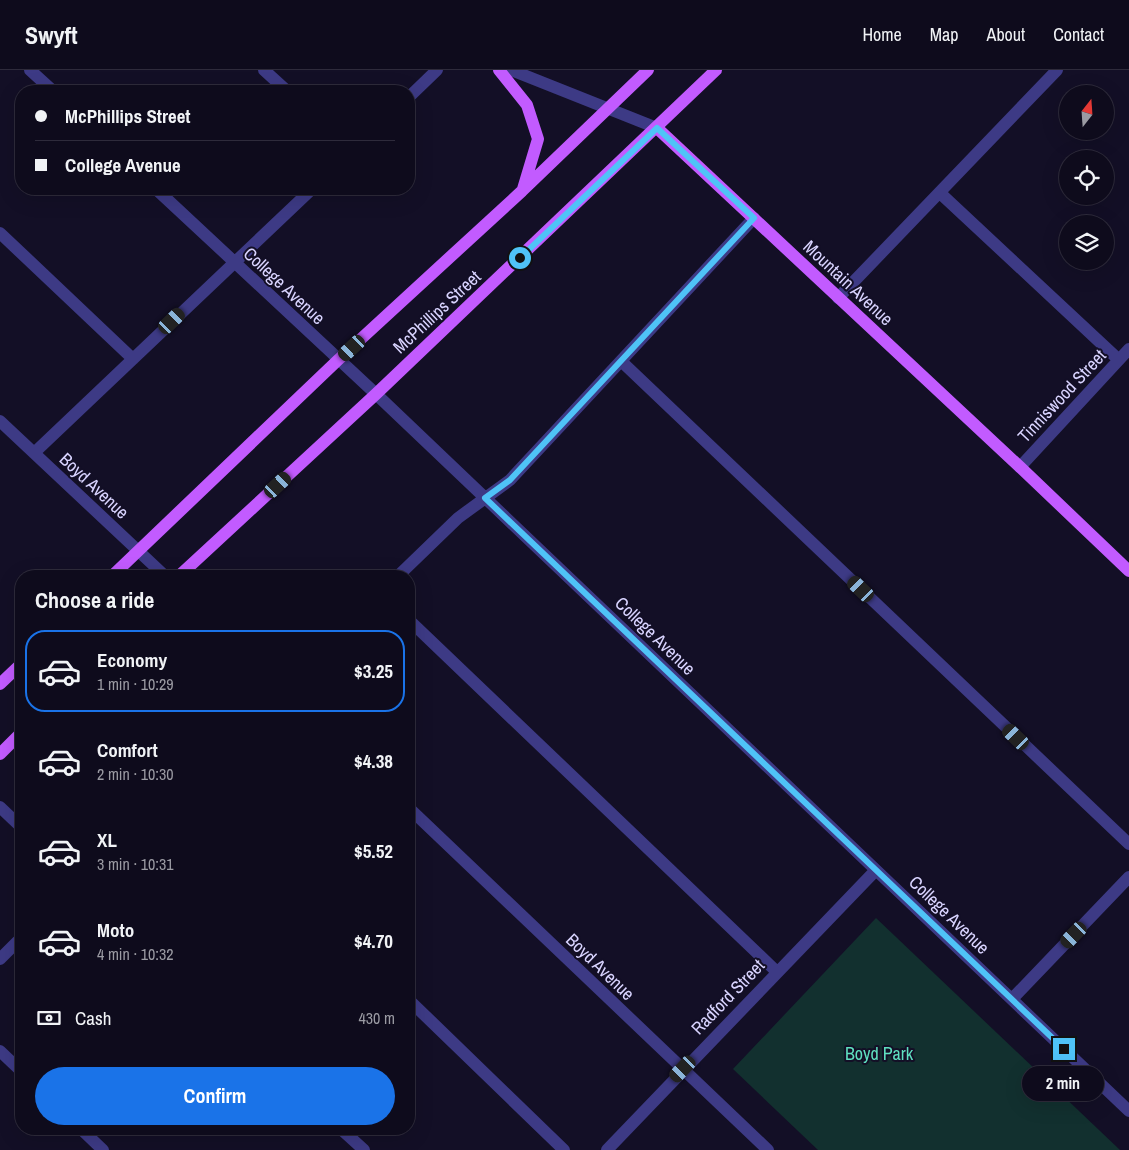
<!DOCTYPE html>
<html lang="en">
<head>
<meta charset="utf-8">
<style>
  :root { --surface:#0e0b1c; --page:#1c1929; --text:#f1f3f6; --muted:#9b9ba3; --line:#2e2b3b; --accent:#1a73e8 }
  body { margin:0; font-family:"Archivo Narrow",sans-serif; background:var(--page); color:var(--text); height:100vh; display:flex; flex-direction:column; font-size:19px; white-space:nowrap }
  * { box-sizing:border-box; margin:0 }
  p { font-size:16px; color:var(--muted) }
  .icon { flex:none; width:28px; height:28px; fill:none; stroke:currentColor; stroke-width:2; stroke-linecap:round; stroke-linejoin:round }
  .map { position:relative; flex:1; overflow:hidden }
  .drawer { position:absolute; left:15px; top:500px; width:400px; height:565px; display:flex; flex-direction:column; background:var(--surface); border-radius:20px; box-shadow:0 5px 20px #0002,0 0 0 1px var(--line) }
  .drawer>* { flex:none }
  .top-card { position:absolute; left:15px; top:15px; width:400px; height:110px; border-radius:20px; box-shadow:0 5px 20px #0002,0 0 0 1px var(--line); display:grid; align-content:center; height:110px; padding:0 20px; background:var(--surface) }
  .needle { width:32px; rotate:17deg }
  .controls { position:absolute; left:1059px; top:15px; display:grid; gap:10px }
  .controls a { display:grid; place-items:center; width:55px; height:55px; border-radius:50%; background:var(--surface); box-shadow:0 5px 20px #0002,0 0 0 1px var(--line); font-size:25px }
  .end { position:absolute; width:22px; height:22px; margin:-11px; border:6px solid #4fc3f7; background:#111; box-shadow:0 0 0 2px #111 }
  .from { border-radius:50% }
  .bubble { position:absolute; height:35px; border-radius:18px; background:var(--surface); box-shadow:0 5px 20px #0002,0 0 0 1px var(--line); font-size:16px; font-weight:800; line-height:35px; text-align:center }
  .car { position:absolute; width:15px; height:30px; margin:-15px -8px; border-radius:6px; box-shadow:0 0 4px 1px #0007; background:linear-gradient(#222 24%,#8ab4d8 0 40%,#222 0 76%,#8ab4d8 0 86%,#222 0) }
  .top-card b { display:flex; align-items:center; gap:18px; height:48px; font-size:19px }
  .top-card b+b { border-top:1px solid var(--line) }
  .top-card i { width:12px; height:12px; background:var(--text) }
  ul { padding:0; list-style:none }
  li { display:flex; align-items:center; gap:15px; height:82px; margin:0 10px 8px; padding:0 10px; border:2px solid transparent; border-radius:20px }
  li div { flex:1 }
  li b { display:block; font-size:19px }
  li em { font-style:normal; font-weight:800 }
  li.selected { border-color:var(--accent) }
  li>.icon { width:45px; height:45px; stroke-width:1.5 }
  h2 { padding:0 20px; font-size:22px; line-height:60px }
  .pay { display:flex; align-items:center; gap:12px; height:55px; padding:0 20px; font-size:19px }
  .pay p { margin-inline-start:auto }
  .cta { display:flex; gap:10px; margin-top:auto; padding:10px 20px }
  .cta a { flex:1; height:58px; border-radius:30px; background:var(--accent); color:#fff; font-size:20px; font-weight:800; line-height:58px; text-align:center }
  header { display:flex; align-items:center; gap:30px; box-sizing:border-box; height:70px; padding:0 25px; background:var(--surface); border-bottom:1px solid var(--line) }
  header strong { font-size:24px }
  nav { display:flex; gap:28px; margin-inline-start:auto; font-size:18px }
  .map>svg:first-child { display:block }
  .green { fill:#12302f }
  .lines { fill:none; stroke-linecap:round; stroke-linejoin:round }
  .minor { stroke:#3d3a85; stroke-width:12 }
  .major { stroke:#c25bff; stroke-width:12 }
  .route { stroke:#4fc3f7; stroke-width:6 }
  .labels { text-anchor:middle; stroke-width:4; stroke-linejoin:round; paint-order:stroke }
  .street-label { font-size:18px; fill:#d9d4ff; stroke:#130f26 }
  .park-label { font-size:18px; fill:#5fe0c0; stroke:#130f26 }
</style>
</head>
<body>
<header>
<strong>Swyft</strong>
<nav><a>Home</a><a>Map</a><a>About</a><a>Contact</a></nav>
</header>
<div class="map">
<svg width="1129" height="1080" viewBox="0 0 1129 1080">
  <rect width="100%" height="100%" fill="#130f26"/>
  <!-- green -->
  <path class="green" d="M876,848L1120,1080H818L733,999Z"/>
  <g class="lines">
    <!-- minor -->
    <path class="minor" d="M30,0L53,21
      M264,0L287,21
      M511,0L657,58
      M409,27L437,0
      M156,119L376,324L1129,1041
      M940,123L1119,290
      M0,163L133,289
      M838,228L1057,0
      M621,291L1129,774
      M0,351L165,506
      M34,383L312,119
      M1020,397L1129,279
      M398,506L458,448L510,410L754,148
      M409,550L777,902
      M0,737L21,757
      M409,738L768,1080
      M0,889L21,868
      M1012,929L1129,807
      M409,930L564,1080
      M0,981L21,1001
      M81,1059L103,1080
      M341,1059L364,1080
      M607,1080L876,800"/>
    <!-- major -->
    <path class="major" d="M499,0L527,35L538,69L523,119
      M657,58L1020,397L1129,501
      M112,506L338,290L522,121L648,0
      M179,506L376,324L716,0
      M0,614L21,594
      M0,684L21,663"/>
  </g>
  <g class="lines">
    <!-- route -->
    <path class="route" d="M520,188L657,58L754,148L510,410L485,428L1064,979"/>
  </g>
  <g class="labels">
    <!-- street labels -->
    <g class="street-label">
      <text transform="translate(848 213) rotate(43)" y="6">Mountain Avenue</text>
      <text transform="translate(284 216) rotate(43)" y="6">College Avenue</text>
      <text transform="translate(437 242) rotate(-43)" y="6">McPhillips Street</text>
      <text transform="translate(1062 326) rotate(-47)" y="6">Tinniswood Street</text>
      <text transform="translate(94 416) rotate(43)" y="6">Boyd Avenue</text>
      <text transform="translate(655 566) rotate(44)" y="6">College Avenue</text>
      <text transform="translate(949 845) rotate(44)" y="6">College Avenue</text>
      <text transform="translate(600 897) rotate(44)" y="6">Boyd Avenue</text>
      <text transform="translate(728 927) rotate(-46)" y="6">Radford Street</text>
    </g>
    <!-- park labels -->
    <g class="park-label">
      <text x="879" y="990">Boyd Park</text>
    </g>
  </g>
</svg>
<div class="controls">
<a><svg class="needle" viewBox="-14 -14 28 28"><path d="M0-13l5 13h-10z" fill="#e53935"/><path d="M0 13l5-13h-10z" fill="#9b9ba3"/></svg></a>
<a><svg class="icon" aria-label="locate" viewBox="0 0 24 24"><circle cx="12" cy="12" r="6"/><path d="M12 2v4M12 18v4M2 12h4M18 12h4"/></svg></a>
<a><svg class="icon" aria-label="layers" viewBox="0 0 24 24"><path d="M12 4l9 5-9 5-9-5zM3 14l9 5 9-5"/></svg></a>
</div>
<i class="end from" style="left:520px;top:188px"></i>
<i class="end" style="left:1064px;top:979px"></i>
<div class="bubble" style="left:1022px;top:996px;width:82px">2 min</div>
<i class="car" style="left:172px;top:251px;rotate:46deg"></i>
<i class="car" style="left:352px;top:278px;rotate:227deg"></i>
<i class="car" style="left:278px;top:415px;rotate:47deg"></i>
<i class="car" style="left:861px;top:519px;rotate:314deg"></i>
<i class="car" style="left:1016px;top:667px;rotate:314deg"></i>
<i class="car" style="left:1074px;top:865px;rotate:224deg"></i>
<i class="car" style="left:683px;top:999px;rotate:224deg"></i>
<div class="top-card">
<b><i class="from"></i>McPhillips Street</b>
<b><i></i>College Avenue</b>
</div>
<section class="drawer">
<h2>Choose a ride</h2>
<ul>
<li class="selected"><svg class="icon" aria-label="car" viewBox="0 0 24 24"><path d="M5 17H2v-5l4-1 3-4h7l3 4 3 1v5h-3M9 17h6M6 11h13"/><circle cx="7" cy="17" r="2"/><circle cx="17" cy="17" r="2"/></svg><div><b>Economy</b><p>1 min · 10:29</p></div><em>$3.25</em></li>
<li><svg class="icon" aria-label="car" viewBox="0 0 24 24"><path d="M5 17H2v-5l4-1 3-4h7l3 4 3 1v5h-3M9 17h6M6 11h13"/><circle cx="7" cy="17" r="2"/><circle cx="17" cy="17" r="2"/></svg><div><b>Comfort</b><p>2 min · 10:30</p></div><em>$4.38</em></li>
<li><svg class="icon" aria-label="car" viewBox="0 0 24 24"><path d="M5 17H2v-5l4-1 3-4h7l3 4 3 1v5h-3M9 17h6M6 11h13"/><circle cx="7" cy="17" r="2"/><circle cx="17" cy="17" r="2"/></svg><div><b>XL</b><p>3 min · 10:31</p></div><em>$5.52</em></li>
<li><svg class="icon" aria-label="car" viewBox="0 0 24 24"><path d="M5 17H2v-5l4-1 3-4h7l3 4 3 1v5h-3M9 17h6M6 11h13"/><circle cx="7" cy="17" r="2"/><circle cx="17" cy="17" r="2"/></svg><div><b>Moto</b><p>4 min · 10:32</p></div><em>$4.70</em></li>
</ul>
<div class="pay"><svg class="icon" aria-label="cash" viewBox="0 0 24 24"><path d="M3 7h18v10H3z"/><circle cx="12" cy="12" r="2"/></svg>Cash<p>430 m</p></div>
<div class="cta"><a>Confirm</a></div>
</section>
</div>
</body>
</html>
